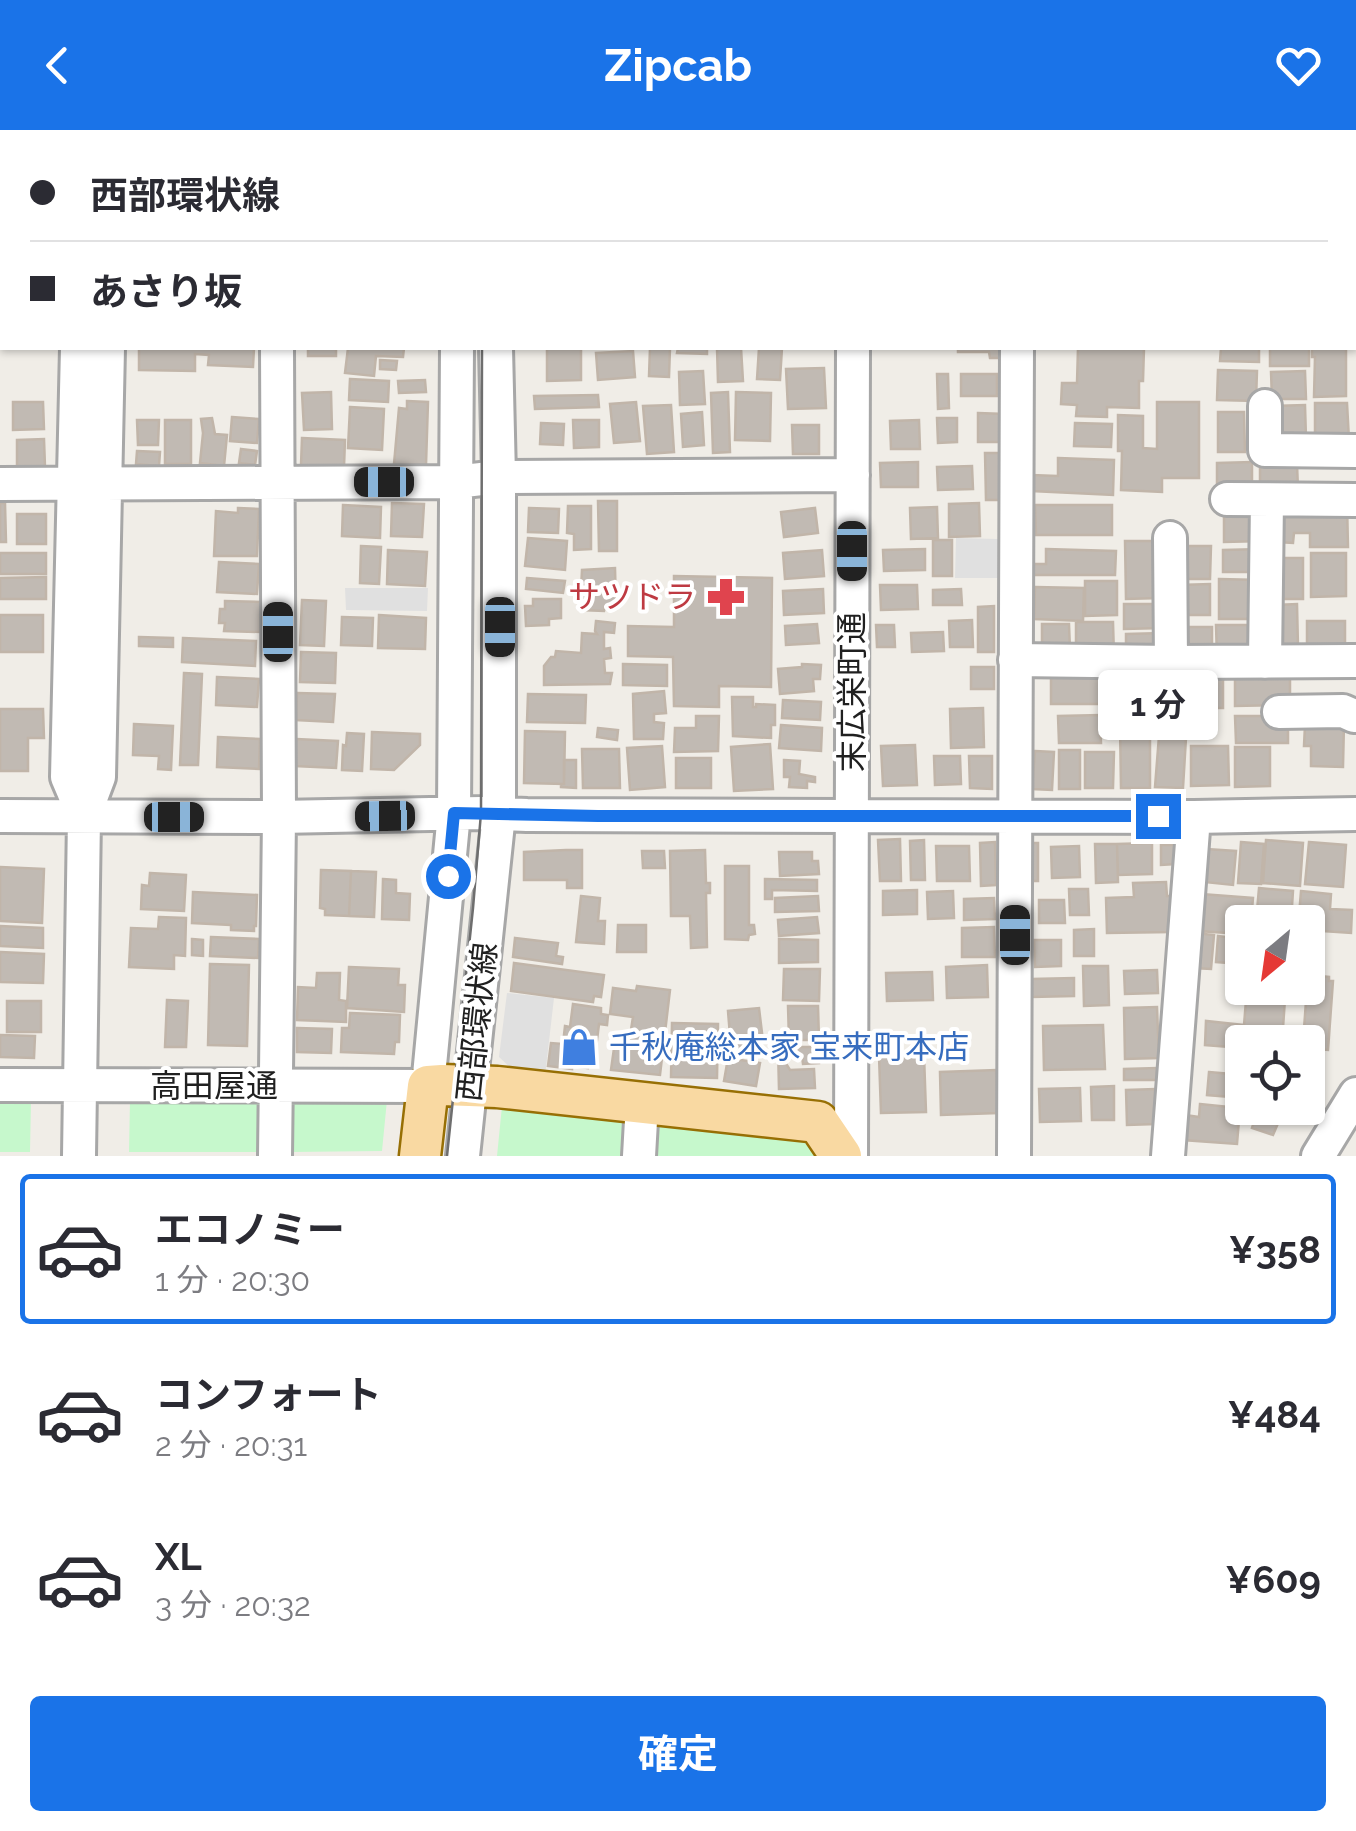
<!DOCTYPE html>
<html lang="ja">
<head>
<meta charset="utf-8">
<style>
  :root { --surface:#fff; --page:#f7f7f7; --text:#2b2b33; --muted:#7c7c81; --line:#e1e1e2; --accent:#1a73e8 }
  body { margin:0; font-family:Raleway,"Noto Sans JP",sans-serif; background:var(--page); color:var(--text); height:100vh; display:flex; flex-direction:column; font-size:38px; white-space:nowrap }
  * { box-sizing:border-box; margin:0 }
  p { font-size:32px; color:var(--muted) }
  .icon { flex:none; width:55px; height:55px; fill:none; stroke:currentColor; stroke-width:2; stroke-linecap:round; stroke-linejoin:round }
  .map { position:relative; height:1026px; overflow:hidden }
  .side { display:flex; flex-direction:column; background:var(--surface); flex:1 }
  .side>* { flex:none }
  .top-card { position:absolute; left:0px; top:0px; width:1358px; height:220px; box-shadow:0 2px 8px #0004; display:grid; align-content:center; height:220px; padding:0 30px; background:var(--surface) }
  .needle { width:65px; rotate:209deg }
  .controls { position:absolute; left:1225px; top:775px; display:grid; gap:20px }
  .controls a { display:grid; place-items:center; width:100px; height:100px; border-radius:10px; background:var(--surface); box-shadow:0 2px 8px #0004; font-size:50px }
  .end { position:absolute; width:45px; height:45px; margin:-22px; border:12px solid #1a73e8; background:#fff; box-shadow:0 0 0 5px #fff }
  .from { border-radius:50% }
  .bubble { position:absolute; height:70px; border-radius:10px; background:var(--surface); box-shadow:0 2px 8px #0004; font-size:32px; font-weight:700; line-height:70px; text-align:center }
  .car { position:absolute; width:30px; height:60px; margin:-30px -15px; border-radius:12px; box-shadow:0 0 8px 2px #0007; background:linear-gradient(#222 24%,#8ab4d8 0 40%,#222 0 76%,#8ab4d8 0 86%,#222 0) }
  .top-card b { display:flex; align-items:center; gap:35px; height:95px; font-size:38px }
  .top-card b+b { border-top:2px solid var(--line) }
  .top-card i { width:25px; height:25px; background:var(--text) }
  ul { padding:18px 0 0; list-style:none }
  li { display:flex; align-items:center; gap:30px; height:150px; margin:0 20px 15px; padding:0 10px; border:5px solid transparent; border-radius:10px }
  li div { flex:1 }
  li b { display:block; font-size:38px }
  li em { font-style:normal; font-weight:700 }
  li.current { border-color:var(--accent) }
  li>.icon { width:90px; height:90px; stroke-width:1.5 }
  .action { display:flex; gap:20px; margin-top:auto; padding:20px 30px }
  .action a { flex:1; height:115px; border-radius:10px; background:var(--accent); color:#fff; font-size:40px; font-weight:700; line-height:115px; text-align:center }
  header { display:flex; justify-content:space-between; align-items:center; height:130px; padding:0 30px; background:var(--accent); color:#fff; font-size:45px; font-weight:700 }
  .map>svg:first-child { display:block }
  .park { fill:#c6f8cc }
  .parking { fill:#e0e0e0 }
  .building { fill:#c1bab3; stroke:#c1b5a9; stroke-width:2.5; fill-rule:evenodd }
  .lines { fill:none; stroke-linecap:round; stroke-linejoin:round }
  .minor-casing { stroke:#a7a7a7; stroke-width:38 }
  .major-casing { stroke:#976f04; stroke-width:45 }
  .minor { stroke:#fff; stroke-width:32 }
  .major { stroke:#f9d9a2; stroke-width:40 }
  .tram { stroke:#6e6e6e; stroke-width:2.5 }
  .route { stroke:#1a73e8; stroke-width:12 }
  .labels { text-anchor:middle; stroke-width:8; stroke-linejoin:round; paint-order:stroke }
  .health-label { font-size:32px; fill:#be3a42; stroke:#fff; text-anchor:end }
  .street-label { font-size:32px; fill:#202020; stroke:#fff }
  .shop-label { font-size:32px; fill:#366cbe; stroke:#fff; text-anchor:start }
</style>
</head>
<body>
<header><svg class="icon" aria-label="back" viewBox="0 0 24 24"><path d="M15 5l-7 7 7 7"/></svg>Zipcab<svg class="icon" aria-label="heart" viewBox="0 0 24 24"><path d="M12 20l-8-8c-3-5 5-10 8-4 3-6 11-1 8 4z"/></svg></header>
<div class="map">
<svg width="1356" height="1026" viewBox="0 0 1356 1026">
  <rect width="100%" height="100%" fill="#f0ede7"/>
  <!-- park -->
  <path class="park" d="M262,968L264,1022H129L130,970Z
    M0,969L31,970L30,1022H0Z
    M290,970H387L382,1021L291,1022Z
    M502,976L815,1011L816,1026H497Z"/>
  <!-- parking -->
  <path class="parking" d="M956,408L998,409V448H955Z
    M345,458H428L427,481L346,480Z
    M507,863L554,868L545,946L515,942L499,927Z"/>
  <!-- building -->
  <path class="building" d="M145,0H219V2Z
    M676,0H720V2H676Z
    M743,0H791L790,2H743Z
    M880,0H994V2H880Z
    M1111,0V2L1059,1L1092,0Z
    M1302,0H1345V2H1302Z
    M0,48H2V95H0Z
    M0,170H2V209H0Z
    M139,218H254L253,237L208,235L209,225L195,224V241L139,240Z
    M308,218H336V226H308Z
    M348,218H404L403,227L376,226L374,246L345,243Z
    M547,218H581V250L547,251Z
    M650,218H670L669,247L649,246Z
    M678,218H707V224L677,223Z
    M717,218H741L743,251L718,252Z
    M759,218H782L780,250L757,249Z
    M958,218H1005V228H990L989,222H958Z
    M1078,218H1144L1143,251H1139V278L1107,277V287L1076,286L1077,275L1061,274L1062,253H1077Z
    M1221,218H1259V232L1220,231Z
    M1270,218H1309V236H1270Z
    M1312,218H1346V266L1314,267L1315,227H1312Z
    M633,221L635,247L598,250L596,223Z
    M380,230L397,231L396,240L380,239Z
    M824,238L826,278L788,279L786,239Z
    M1218,240L1257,241L1256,271L1217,270Z
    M703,241L705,274L680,275L679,242Z
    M1305,241L1306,269H1272L1271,242Z
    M937,244H948L949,278L938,279Z
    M961,244H997V266H961Z
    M350,249L389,251L388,272L349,270Z
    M425,250L426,262L399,263L398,251Z
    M331,262L332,299L304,300L302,263Z
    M728,262L730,322L713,323L711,263Z
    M736,262L771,263L770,311L735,310Z
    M598,265L599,277L535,279L534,266Z
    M407,271L428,272L426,335L394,334L399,278L407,279Z
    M13,272H43L44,299L13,300Z
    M636,272L640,311L614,313L610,274Z
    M1157,272H1199V348H1162V362L1121,360L1122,321H1118V285L1143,286V318L1157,319Z
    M1315,273H1347L1349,310L1315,311Z
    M671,275L674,322L647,324L643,276Z
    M1305,275L1306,308H1272V276Z
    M350,277L384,279L382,320L348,318Z
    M702,282L704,315L683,317L681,284Z
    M1218,282H1244L1245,322H1218Z
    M978,283L1005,284V312H978Z
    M232,287L259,289L257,313L230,311Z
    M212,288L215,304L227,305L224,336L200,333L203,303L201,289Z
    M937,288H957V312L938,313Z
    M137,290H159L158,315H138Z
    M165,290H191V334H165Z
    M573,290H599V317L574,318Z
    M919,290L920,319H891L890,291Z
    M541,293L564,294L563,315L540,314Z
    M1075,293L1112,294L1111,317L1074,316Z
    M792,295H819V324H793Z
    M302,308L345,310L344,337L301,335Z
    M44,309L45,337H17V310Z
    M241,319L257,321L255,335L239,333Z
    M137,321L160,322L159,336L136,334Z
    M985,323H1000V370H986Z
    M1058,328L1114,330L1113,365L1032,361V345L1058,346Z
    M918,332V357H881L880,333Z
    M1252,332V358H1217V333Z
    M1297,334L1298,359L1260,360V335Z
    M972,336L973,359L938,360L937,337Z
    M598,371H617V421H599Z
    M0,373H5L6,412H0Z
    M392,373L424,374L422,407L391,406Z
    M979,373L980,406L949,407V374Z
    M1277,373H1347L1348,417H1310V403H1294L1293,413L1277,412Z
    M343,375L381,377L380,408L342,406Z
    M1035,375H1112V405H1036Z
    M568,376H591V419L574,420V404L567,403Z
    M1224,376H1263L1264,411L1224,412Z
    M937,377L938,408L911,409L910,378Z
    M238,378L259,379L257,426H214L216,381L238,383Z
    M529,378L559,379L558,403L528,402Z
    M815,378L818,403L784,407L781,382Z
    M17,384H46V414H17Z
    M528,408L567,411L565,440L525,436Z
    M933,410H952V446H933Z
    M1125,411H1160L1161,468L1126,469Z
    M361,416L381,417L379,454L360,453Z
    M1177,416H1211L1210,449H1177Z
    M925,419V440L884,441L883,420Z
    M1046,419L1116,421L1115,445H1030V434H1046Z
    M1262,419V442H1223V420Z
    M388,420L427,422L425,456L387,454Z
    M822,420L824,446L785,449L783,423Z
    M0,423H46V444H0Z
    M1311,423H1346V466L1311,467Z
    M1273,428H1303V469H1274Z
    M219,432L259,434L257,464L217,462Z
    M615,438L616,475L605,476L604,481L580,480L582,440Z
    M674,446L772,448L771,557L719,556V577L674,576L673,527L628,526V496L674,497Z
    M46,447V469H0V448Z
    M527,448L565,451L563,463L526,459Z
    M1219,449L1261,450V489H1219Z
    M1085,451H1117V485L1085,486Z
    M1210,454V485H1180L1179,455Z
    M880,455H917L918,479L881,480Z
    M1035,457L1084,458L1083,491L1034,489Z
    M823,459L824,483L784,485L783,461Z
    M961,459L962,475H933V460Z
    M533,469H561V488L549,489V495L526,496L525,476H533Z
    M302,470L326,471L324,516L300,515Z
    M225,471L261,472L260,502L224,501L225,493H219L220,479H225Z
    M1124,474H1163V498L1124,499Z
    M1297,474L1298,517L1276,518L1275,475Z
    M994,476V522H978V477Z
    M0,485H43V522H0Z
    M379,485L426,488L425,519L378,518Z
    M342,487L373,488L372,516L341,515Z
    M972,490L973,517H950L949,491Z
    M596,491L615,493L614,503L604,502V519L610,518L611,528L604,529L605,543H612L610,554L544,555V536L551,527H555L556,521L581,523L582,503L597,504L595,501Z
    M1307,491H1345V523L1307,522Z
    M1076,492H1113L1114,526H1076Z
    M817,494L819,513L786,515L785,496Z
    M1042,494H1069L1070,520H1042Z
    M876,495H894L895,517H877Z
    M1216,495H1262V528L1217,529Z
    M1179,497H1212V525H1179Z
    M943,502L944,521L912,522L911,503Z
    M1163,503L1164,526L1126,527V504Z
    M139,507L173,508V517L139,516Z
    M183,508L256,511L255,536L182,532Z
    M301,522L336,523L335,553L300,552Z
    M1163,532V553H1168V582H1120V553H1127L1126,533Z
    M623,534L667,535V556L623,555Z
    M802,534L821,535L820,549H813L814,561L780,564L778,539L802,537Z
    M1290,536V575L1235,576V537Z
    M971,537H994V559H971Z
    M1051,537H1117L1116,574H1051Z
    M1180,537H1223V578H1180Z
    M184,543L202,544L198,635H180Z
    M217,547L259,549L257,577L216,575Z
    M664,561L666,583L654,584V592L664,593L663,609H634L633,564Z
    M297,563L335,564L333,592L296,590Z
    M528,564L586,565L585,593L527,592Z
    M732,567H753V577H756V574L775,575V595H771V608L733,606Z
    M783,570L821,572L820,590L782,588Z
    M983,578L984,617L951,618L950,579Z
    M0,579H43L44,608H28V641H0Z
    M1100,585L1101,613H1059L1058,586Z
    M696,586H719L718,621L674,622L675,598H696Z
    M1235,586H1288V613H1236Z
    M1344,593L1343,637L1311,636V616H1304L1305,595Z
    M134,594L173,596L171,640L158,639L159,626L133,625Z
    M781,595L822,598L821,621L779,618Z
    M1120,595H1150V658H1121Z
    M598,598L618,600L617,610L597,607Z
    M525,601L565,602L564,654L524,653Z
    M372,602L420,604V615L394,640L371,639Z
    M347,603L364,604L362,641L342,640L343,615L346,616Z
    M1159,606L1186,608L1183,658L1155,657Z
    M218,607L260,609L259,639L217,637Z
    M296,609L338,611L336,638L295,636Z
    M770,614L773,659L734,661L731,617Z
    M915,615L917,655L883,656L881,616Z
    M662,616L665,657L630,660L627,618Z
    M1191,616H1228L1229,655L1191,656Z
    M1235,617H1270V656L1235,657Z
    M582,619H619L620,658H583Z
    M1059,620H1080V659H1059Z
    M1035,621L1054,622L1052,660L1032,659Z
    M1085,622H1114L1113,658H1085Z
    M934,626H960L961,654L935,655Z
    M969,626H992V659L970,658Z
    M676,628H711V658H676Z
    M564,630H576V658L561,657V654H564Z
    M784,630L800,631L799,644L815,647V652L807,651V658L789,657L790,647H784Z
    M900,709L901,751H880L878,710Z
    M924,710L925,750H911L910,711Z
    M1266,710L1303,713L1300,756L1263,753Z
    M995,712L996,755L981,756L980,713Z
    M1241,712L1264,714L1261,754L1238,753Z
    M1309,712L1346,715L1343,757L1305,754Z
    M1028,713H1038V751H1029Z
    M1152,713V744L1118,745L1117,714Z
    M1095,714H1117L1118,752L1096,753Z
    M1161,715H1176V734L1161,735Z
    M936,716H969L970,751H937Z
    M1079,716L1080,747L1052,748L1051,717Z
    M1206,719L1236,721L1233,755L1204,752Z
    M566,720H582V758H567V750H524V722Z
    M705,720L706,753H710V763H706L707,817L691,818L690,786H671L670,721Z
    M642,721H664L665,738H643Z
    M779,722H812V731H818L819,744L780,746Z
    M725,736H749V795H754L755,804L749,805L748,810L725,809Z
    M0,737L44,739L42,793L0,791Z
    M321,740L351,741L349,786L325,785V779L320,778Z
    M351,741L376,742L374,787L349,786Z
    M150,743L186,745L184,781L141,779L142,755L149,756Z
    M383,749L396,750V763L410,764L409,790L382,789Z
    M765,749L817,750V761L772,760V769H765Z
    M1166,752L1167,766H1171L1172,802L1107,803L1106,768L1134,767L1133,753Z
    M1259,758L1293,761L1291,792H1256Z
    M1069,759H1088L1089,785H1070Z
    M917,760V784L883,785V761Z
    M953,761L954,788L928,789L927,762Z
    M1301,761L1331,764L1330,779L1352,780L1351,803L1308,800L1309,787L1299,786Z
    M193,762L257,765L256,796H254V801L231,800V795L192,793Z
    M1201,764L1253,768L1251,792H1242V804L1198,801Z
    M581,766L600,768L598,791H605L604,814L576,812Z
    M818,766L819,781L775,782V768Z
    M994,768L995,789L964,790V769Z
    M1039,770H1064L1065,793H1039Z
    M159,787L186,788L185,826L174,825V839L129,837L131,798L158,799Z
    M817,787L819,803L779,806L778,790Z
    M618,795H646V822H617Z
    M0,796L43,798V818L0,816Z
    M994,797L995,827H962V798Z
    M1094,799V826H1074V800Z
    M1195,803L1214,805L1211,839L1193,838Z
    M1218,806L1242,809V834L1216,832Z
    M211,807L259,809L258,828L210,826Z
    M515,808L558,813L556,826L563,827L562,834L513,827Z
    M192,809L203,810V826L192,825Z
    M779,809L818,810V832L779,833Z
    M1308,809L1314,810L1312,839H1308Z
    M1034,810H1061V836L1035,837Z
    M0,822L44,824L43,853L0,852Z
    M514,833L604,845L601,867L594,866L593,872L511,861Z
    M210,834L249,835L247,916L208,915Z
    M987,835L988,867L947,868L946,837Z
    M1083,836H1108L1109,875L1084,876Z
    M349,837L399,839L398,855H405L404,882L347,878Z
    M784,839H820L819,871L783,870Z
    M1157,840L1158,863L1125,864L1124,841Z
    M932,842L933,870L887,871L886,843Z
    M317,843H340L339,870L346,871V892L297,890L298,857L316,858Z
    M1308,845L1329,847V851H1333L1328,920L1316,919V924L1308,923V912H1242V918L1205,915L1206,891L1244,895L1247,858H1308ZM1285,869L1306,871L1304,899L1283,898Z
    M1074,848V866L1032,867V849Z
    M637,856L670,860L660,945L611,940L616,904L630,906L633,887L610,884L613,858L636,861Z
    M167,870L188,871L186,917H165Z
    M7,871H41V902H7Z
    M573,874L601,878V884L608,885L607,895L599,894L594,934H589L588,938L572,936V939L548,936L551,913L563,914L565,896L570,897Z
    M788,876H818L819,910H789Z
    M1157,877L1159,928L1125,929L1124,878Z
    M759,878L762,903L730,906L728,881Z
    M350,883L400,885L399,912H395L394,924L341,922L342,898H349Z
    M672,893L718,894L717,948L671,947Z
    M1103,895L1105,939L1044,940L1043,896Z
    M297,898L332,899L331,923L297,922Z
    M0,905L35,906L34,928L0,927Z
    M728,910L747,912L745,925L727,923Z
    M792,917H818L819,933L803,934L802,926H793Z
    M778,918H784L785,932L790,940L814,939L815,958L779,959Z
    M924,925L926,982L881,983L879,926Z
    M728,928L760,933L756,956L724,951Z
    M1308,932L1314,933L1313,954H1308Z
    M1157,938V950H1124V939Z
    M996,940L998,983L941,985L940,942Z
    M1209,942L1242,945V968L1207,965Z
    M1114,956V990H1092L1091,957Z
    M1080,958L1081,991L1040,992L1039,959Z
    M1155,959L1156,994L1127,995L1126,960Z
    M1200,974L1240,978L1237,1014L1183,1010L1185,985L1199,987Z
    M1246,978H1294V984H1282L1273,1005L1252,998L1257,982L1246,981Z"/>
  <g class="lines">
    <!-- minor casing -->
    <g class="minor-casing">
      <path id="minor" d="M109,0V2
        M476,0V2
        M853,0V2
        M277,2V0
        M562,2L564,0
        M618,2L620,0
        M1037,2V0
        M1206,2V0
        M1355,131H1356
        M0,133H2
        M77,218L67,647L84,687
        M1265,276V320L1355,321
        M0,354L455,352L499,347L853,345
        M1227,369L1355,370
        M1170,408L1171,532L1354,531
        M1015,530L1171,532
        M1265,532L1267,370
        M1279,582L1343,581L1354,586
        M0,686L279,687L481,683L527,685L1194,687L1356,684
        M0,955L428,956L454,683L457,218
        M79,1026L84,687L99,647L108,218
        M275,1026L279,687L277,218
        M463,1026L499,684V347L496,218
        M639,1026L642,973
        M851,1026L853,218
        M1014,1026L1017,218
        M1168,1026L1194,687
        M1318,1026L1356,964"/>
    </g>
    <!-- major casing -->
    <g class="major-casing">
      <path id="major" d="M420,1026L428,956L442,955L497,957L818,992L841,1026"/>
    </g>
    <!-- minor -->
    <use href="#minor" class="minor"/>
    <!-- major -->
    <use href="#major" class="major"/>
    <!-- tram -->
    <path class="tram" d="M583,2L585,0
      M447,1026L473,778L481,683L482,218"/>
  </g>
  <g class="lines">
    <!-- route -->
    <path class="route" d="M448,746L454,683L598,686H1158"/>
  </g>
  <!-- icons -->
  <defs>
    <g id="pharmacy-bare" transform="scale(3)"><path d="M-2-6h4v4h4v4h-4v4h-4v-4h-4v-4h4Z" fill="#e0444e" stroke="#fff" stroke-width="2.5" paint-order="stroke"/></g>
    <g id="shop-bare" transform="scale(3)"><path d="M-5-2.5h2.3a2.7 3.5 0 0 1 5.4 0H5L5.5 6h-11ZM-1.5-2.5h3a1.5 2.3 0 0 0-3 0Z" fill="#3f7fe0" stroke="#fff" stroke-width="2.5" paint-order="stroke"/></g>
  </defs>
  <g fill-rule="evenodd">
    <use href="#pharmacy-bare" x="726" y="467"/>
    <use href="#shop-bare" x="579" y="917"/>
  </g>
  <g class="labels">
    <!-- health labels -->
    <g class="health-label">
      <text x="696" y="478">サツドラ</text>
    </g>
    <!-- street labels -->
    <g class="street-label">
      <text transform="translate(852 562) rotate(-90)" y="11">末広栄町通</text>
      <text transform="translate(477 892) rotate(-84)" y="11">西部環状線</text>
      <text x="214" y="967">高田屋通</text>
    </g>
    <!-- shop labels -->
    <g class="shop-label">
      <text x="609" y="928">千秋庵総本家 宝来町本店</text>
    </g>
  </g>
</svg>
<div class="controls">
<a><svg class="needle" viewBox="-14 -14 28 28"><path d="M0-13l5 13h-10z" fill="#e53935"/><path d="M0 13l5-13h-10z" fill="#7c7c81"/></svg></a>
<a><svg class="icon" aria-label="locate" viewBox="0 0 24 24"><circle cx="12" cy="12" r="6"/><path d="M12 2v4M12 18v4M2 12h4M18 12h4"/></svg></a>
</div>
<i class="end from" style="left:448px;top:746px"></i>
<i class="end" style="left:1158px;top:686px"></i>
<div class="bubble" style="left:1098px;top:540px;width:120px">1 分</div>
<i class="car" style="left:384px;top:352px;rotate:270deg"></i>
<i class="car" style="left:852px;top:421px;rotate:180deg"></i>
<i class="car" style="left:500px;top:497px;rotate:180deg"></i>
<i class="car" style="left:278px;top:502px;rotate:0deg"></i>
<i class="car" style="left:385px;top:686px;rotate:269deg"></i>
<i class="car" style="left:174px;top:687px;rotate:90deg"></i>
<i class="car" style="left:1015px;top:805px;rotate:0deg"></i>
<div class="top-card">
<b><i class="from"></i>西部環状線</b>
<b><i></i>あさり坂</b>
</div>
</div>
<section class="side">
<ul>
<li class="current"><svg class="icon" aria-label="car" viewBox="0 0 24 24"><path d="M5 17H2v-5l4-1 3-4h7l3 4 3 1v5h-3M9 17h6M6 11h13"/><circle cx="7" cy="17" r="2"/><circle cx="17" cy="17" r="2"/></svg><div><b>エコノミー</b><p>1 分 · 20:30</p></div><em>¥358</em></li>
<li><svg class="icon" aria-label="car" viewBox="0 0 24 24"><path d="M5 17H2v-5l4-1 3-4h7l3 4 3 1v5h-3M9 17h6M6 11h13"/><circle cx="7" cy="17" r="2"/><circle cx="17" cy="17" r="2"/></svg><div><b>コンフォート</b><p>2 分 · 20:31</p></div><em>¥484</em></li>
<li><svg class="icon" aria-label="car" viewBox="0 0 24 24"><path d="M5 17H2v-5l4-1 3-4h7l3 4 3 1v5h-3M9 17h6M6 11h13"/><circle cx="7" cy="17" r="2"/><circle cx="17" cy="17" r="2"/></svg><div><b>XL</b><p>3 分 · 20:32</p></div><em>¥609</em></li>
</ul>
<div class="action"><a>確定</a></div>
</section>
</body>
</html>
